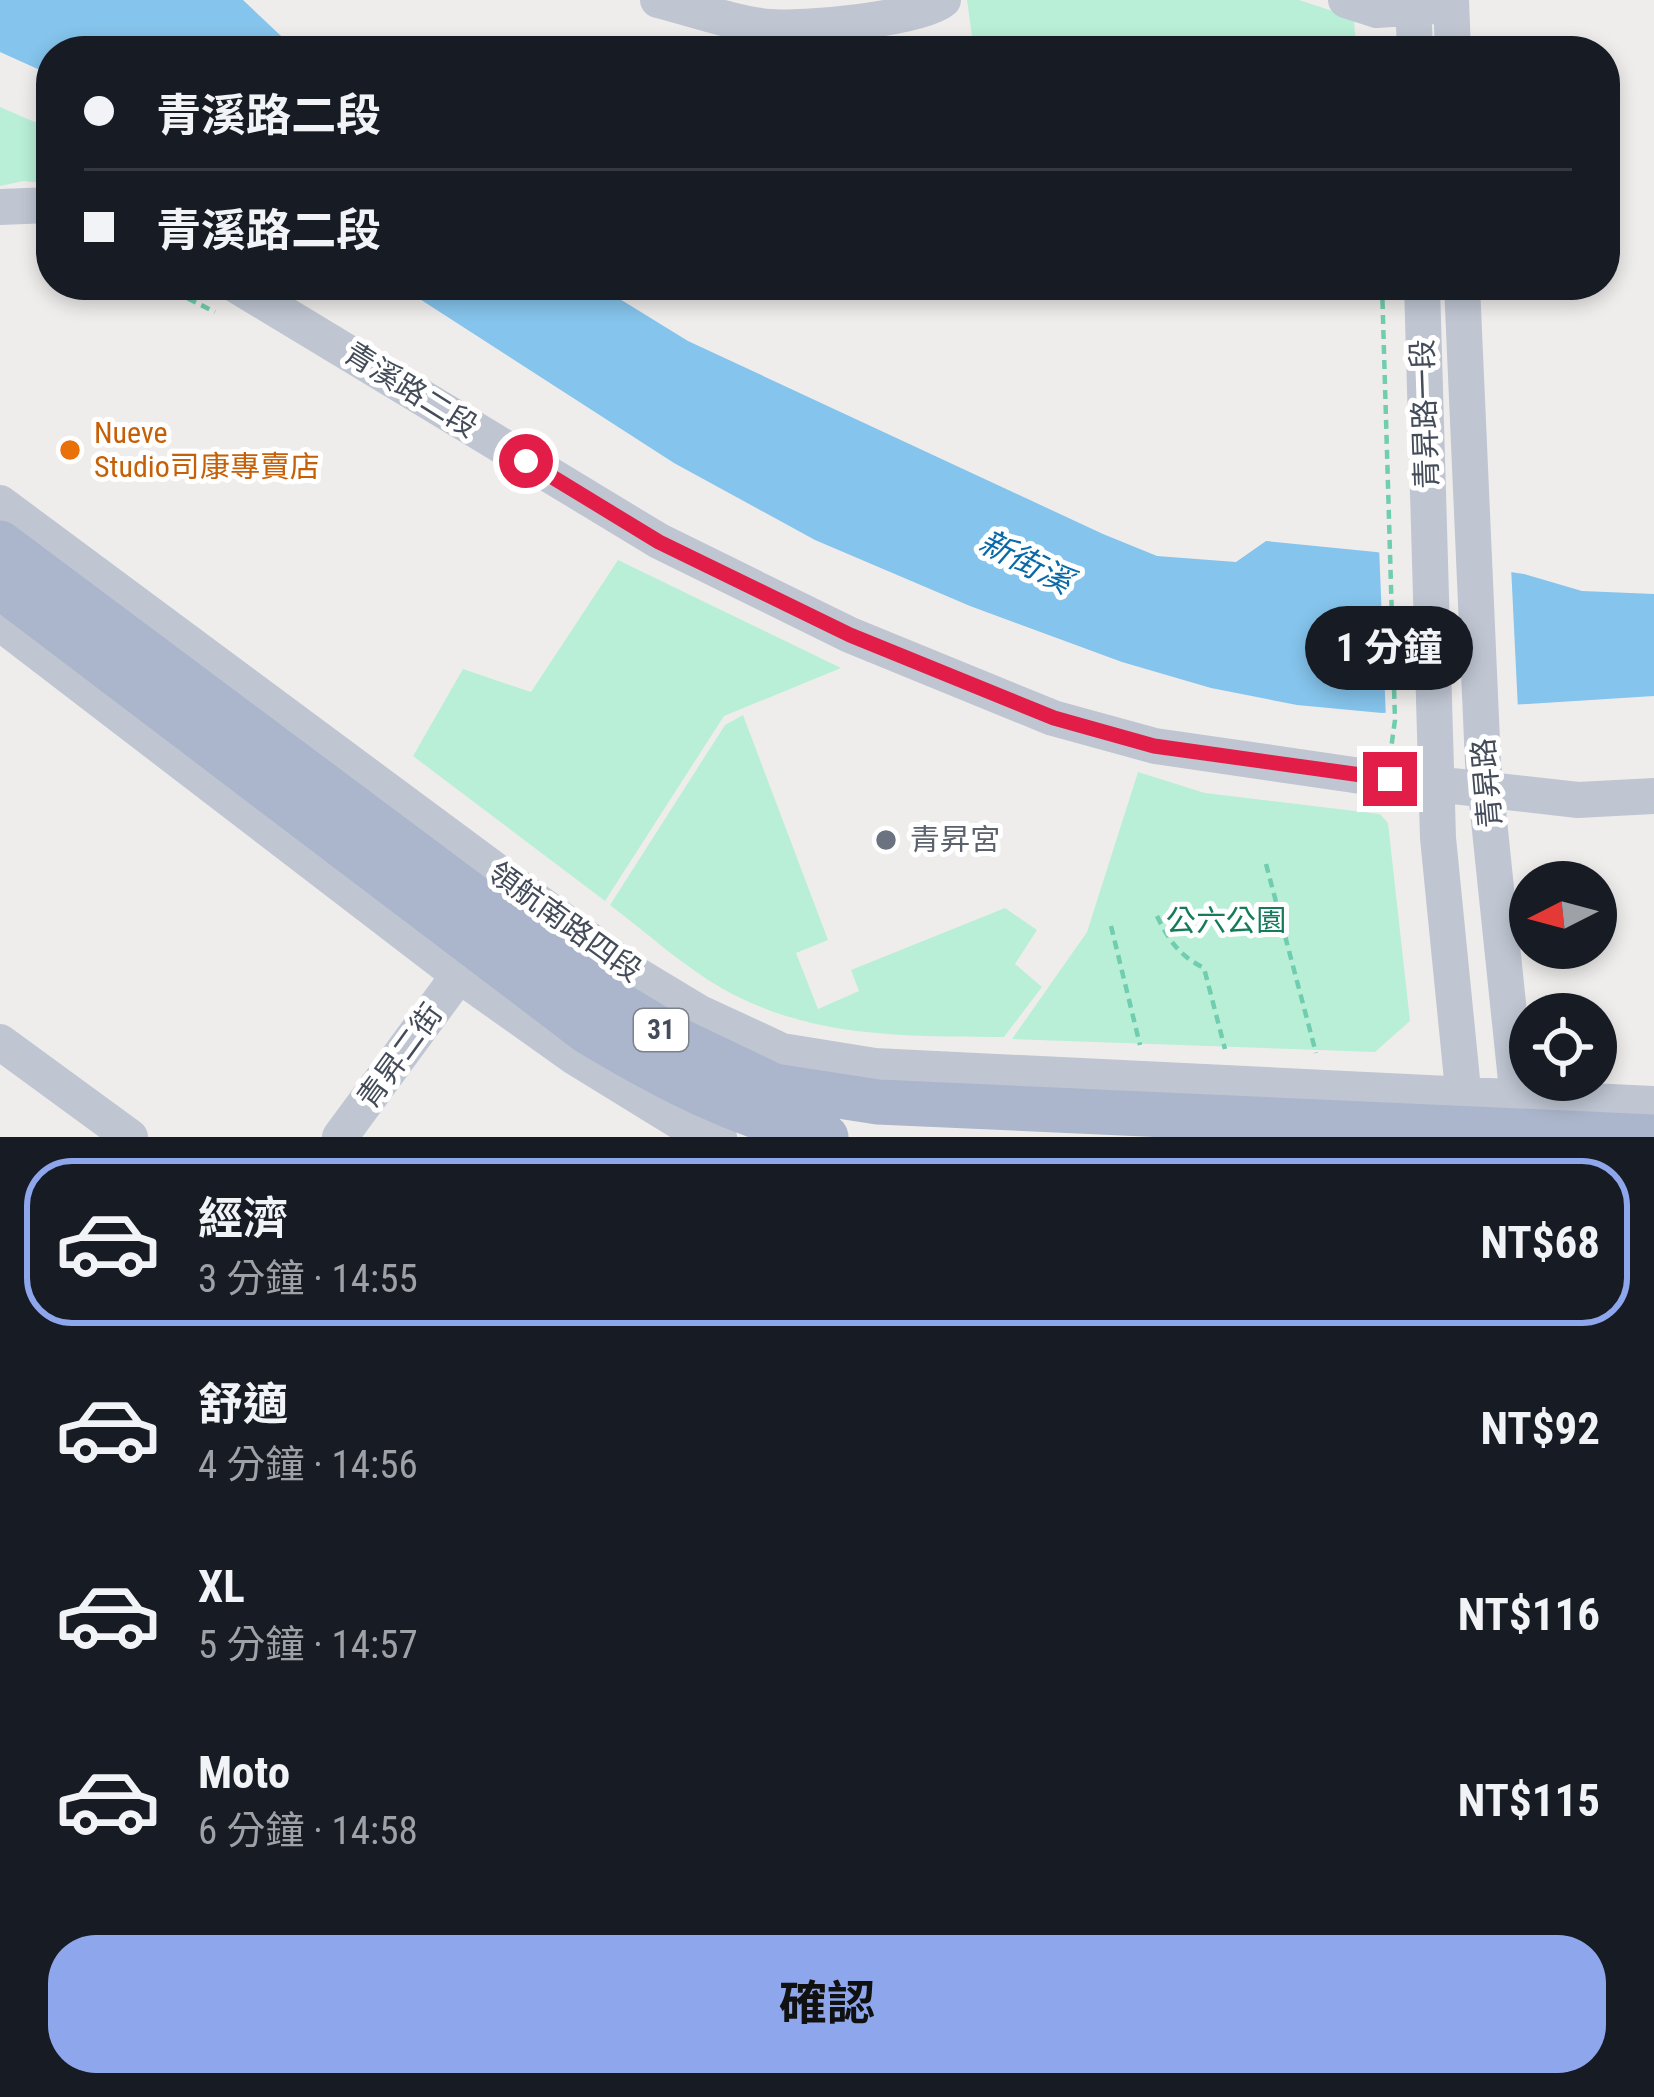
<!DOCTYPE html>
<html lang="zh-TW">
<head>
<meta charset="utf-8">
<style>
  :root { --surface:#171b24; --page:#242831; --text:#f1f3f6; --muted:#9ea1a6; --line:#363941; --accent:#8ea7ec }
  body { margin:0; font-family:"Roboto Condensed","Noto Sans TC",sans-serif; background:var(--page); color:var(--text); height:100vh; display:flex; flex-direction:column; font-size:45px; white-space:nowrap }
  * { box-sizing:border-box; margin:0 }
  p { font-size:39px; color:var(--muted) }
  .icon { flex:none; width:66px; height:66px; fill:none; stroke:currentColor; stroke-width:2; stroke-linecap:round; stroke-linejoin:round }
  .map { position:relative; height:1137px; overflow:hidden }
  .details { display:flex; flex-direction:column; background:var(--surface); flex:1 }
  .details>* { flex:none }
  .guide { position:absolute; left:36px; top:36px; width:1584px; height:264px; border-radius:48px; box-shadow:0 6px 18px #0003; display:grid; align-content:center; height:264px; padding:0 48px; background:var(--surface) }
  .needle { width:78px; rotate:264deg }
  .controls { position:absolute; left:1509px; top:861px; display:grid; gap:24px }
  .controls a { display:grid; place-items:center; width:108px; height:108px; border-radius:50%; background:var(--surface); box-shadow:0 6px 18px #0003; font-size:60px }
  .end { position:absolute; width:54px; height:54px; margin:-27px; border:15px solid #e11d48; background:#fff; box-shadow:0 0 0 6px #fff }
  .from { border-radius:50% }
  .bubble { position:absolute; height:84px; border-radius:42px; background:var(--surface); box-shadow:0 6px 18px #0003; font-size:39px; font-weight:700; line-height:84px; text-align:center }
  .guide b { display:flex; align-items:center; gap:42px; height:114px; font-size:45px }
  .guide b+b { border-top:3px solid var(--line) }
  .guide i { width:30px; height:30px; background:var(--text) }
  ul { padding:21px 0 0; list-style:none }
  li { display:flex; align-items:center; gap:36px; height:168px; margin:0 24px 18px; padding:0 24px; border:6px solid transparent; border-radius:48px }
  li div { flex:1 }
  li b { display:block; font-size:45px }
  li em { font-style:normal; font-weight:700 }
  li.on { border-color:var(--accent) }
  li>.icon { width:108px; height:108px; stroke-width:1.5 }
  .action { display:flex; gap:24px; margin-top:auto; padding:24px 48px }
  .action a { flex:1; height:138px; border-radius:48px; background:var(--accent); color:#111; font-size:48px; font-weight:700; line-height:138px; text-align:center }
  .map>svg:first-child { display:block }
  .green { fill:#b9efd7 }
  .water { fill:#85c4ec }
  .pier { fill:#efedec }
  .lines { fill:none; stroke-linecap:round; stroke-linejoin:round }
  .path { stroke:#70cdb0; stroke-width:4.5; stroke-dasharray:9 6; stroke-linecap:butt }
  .minor { stroke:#bfc6d2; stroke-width:36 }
  .major { stroke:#abb6cc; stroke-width:45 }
  .route { stroke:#e11d48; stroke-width:15 }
  .food-dot { fill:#e8710a; stroke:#fff; stroke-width:4.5 }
  .worship-dot { fill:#6b7280; stroke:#fff; stroke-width:4.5 }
  .labels { text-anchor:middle; stroke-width:10; stroke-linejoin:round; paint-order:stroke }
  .shield { fill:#fff; stroke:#7c828c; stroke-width:3 }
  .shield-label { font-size:27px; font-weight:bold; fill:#444c5a }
  .street-label { font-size:30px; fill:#444c5a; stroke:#fff }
  .food-label { font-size:30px; fill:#c56008; stroke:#fff; text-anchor:start }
  .worship-label { font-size:30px; fill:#5b616d; stroke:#fff; text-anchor:start }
  .park-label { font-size:30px; fill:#157b5a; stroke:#fff }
  .water-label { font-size:33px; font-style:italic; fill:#0a6aa7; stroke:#fff }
</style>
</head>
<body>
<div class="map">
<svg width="1654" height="1137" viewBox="0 0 1654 1137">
  <rect width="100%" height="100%" fill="#efedec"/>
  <!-- green -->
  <path class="green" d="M967,0H1299L1354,18L1356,51H974Z
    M0,107L51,129V184L24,181L0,186Z
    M618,560L841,668L724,716L605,901L413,756L463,669L531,692Z
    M743,715L828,940L796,953L818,1009L859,991L851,970L1005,908L1037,930L1015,964L1042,987L1004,1037C905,1036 813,1039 723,989C683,966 647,933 610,905L725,725Z
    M1138,772L1205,793L1380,814L1388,823L1410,1021L1375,1052L1012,1039L1087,932Z"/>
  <!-- water -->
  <path class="water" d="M0,0H243L297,51H51V75L0,52Z
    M398,285H597L688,341L1103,534L1157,556L1236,562L1266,541L1376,552L1524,574L1582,591L1654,594V696L1382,713L1297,705L1211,688L1122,662L970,606L815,540L674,463Z"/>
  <!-- pier -->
  <path class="pier" d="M1379,546L1511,566L1518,710L1386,719Z"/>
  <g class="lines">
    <!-- path -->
    <path class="path" d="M161,285L215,312
      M1382,285L1395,720L1391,749
      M1266,864L1316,1053
      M1157,916C1169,941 1180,956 1204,968L1225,1049
      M1111,926L1140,1045"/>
    <!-- minor -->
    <path class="minor" d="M658,0C694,9 732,23 769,27C801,30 921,19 943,0
      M1346,0L1377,10L1451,5
      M1413,0L1415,51
      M1451,0L1453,51
      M0,207L51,205
      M236,285L659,541L850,635L1053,718L1155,746L1354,775L1578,800L1654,796
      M1422,285L1438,838L1466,1120
      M1462,285L1483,763L1520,1119
      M0,503L635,974L698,1012L782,1051L875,1066L1654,1104
      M0,623L459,975L576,1058L685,1125L719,1137
      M0,1042L130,1137
      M340,1137L459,975"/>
    <!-- major -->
    <path class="major" d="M0,543L613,1001L678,1040L774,1086L878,1102L1654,1137
      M0,586L588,1032C666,1079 738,1116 826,1137"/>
  </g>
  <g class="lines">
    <!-- route -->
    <path class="route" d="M526,461L659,542L850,635L1054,718L1154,746L1390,779"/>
  </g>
  <!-- markers -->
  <circle class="food-dot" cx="70" cy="450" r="12"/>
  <circle class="worship-dot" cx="886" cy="840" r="12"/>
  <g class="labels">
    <!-- shield labels -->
    <rect class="shield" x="634" y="1009" width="54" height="42" rx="9"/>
    <g class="shield-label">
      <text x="661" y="1039">31</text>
    </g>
    <!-- street labels -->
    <g class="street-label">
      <text transform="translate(411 390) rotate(32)" y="10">青溪路二段</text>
      <text transform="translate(1425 414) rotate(-92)" y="10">青昇路一段</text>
      <text transform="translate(1487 783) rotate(-95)" y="10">青昇路</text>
      <text transform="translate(565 922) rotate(36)" y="10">領航南路四段</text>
      <text transform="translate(400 1056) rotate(-54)" y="10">青昇二街</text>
    </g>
    <!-- food labels -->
    <g class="food-label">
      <text x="94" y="443">Nueve<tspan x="94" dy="34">Studio司康專賣店</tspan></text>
    </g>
    <!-- worship labels -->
    <g class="worship-label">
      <text x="910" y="850">青昇宮</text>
    </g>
    <!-- park labels -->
    <g class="park-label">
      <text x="1226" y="931">公六公園</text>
    </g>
    <!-- water labels -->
    <g class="water-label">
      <text transform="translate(1026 561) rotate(27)" y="12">新街溪</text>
    </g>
  </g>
</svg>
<div class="controls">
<a><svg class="needle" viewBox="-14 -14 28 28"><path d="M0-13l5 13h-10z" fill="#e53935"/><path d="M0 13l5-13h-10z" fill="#9ea1a6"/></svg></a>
<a><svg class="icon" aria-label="locate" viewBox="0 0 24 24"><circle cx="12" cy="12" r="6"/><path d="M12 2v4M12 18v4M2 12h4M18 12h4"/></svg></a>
</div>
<i class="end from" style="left:526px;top:461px"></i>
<i class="end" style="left:1390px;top:779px"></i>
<div class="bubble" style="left:1305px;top:606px;width:168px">1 分鐘</div>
<div class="guide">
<b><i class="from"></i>青溪路二段</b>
<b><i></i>青溪路二段</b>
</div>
</div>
<section class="details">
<ul>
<li class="on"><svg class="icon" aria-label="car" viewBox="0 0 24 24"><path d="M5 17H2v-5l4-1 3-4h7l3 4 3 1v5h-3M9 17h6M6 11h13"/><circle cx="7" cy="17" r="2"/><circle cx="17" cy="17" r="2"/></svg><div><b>經濟</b><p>3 分鐘 · 14:55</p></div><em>NT$68</em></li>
<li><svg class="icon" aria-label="car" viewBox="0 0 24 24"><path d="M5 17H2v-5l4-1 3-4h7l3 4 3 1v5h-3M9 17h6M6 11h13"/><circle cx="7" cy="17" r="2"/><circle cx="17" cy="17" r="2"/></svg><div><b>舒適</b><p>4 分鐘 · 14:56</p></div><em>NT$92</em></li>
<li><svg class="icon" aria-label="car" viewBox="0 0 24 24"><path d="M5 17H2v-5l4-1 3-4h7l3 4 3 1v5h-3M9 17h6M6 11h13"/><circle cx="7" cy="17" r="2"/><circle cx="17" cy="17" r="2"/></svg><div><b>XL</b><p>5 分鐘 · 14:57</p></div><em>NT$116</em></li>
<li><svg class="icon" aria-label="car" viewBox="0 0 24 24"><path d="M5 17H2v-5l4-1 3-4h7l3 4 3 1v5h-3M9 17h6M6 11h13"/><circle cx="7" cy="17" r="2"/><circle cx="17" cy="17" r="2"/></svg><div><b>Moto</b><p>6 分鐘 · 14:58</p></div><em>NT$115</em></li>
</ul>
<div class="action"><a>確認</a></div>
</section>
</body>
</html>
